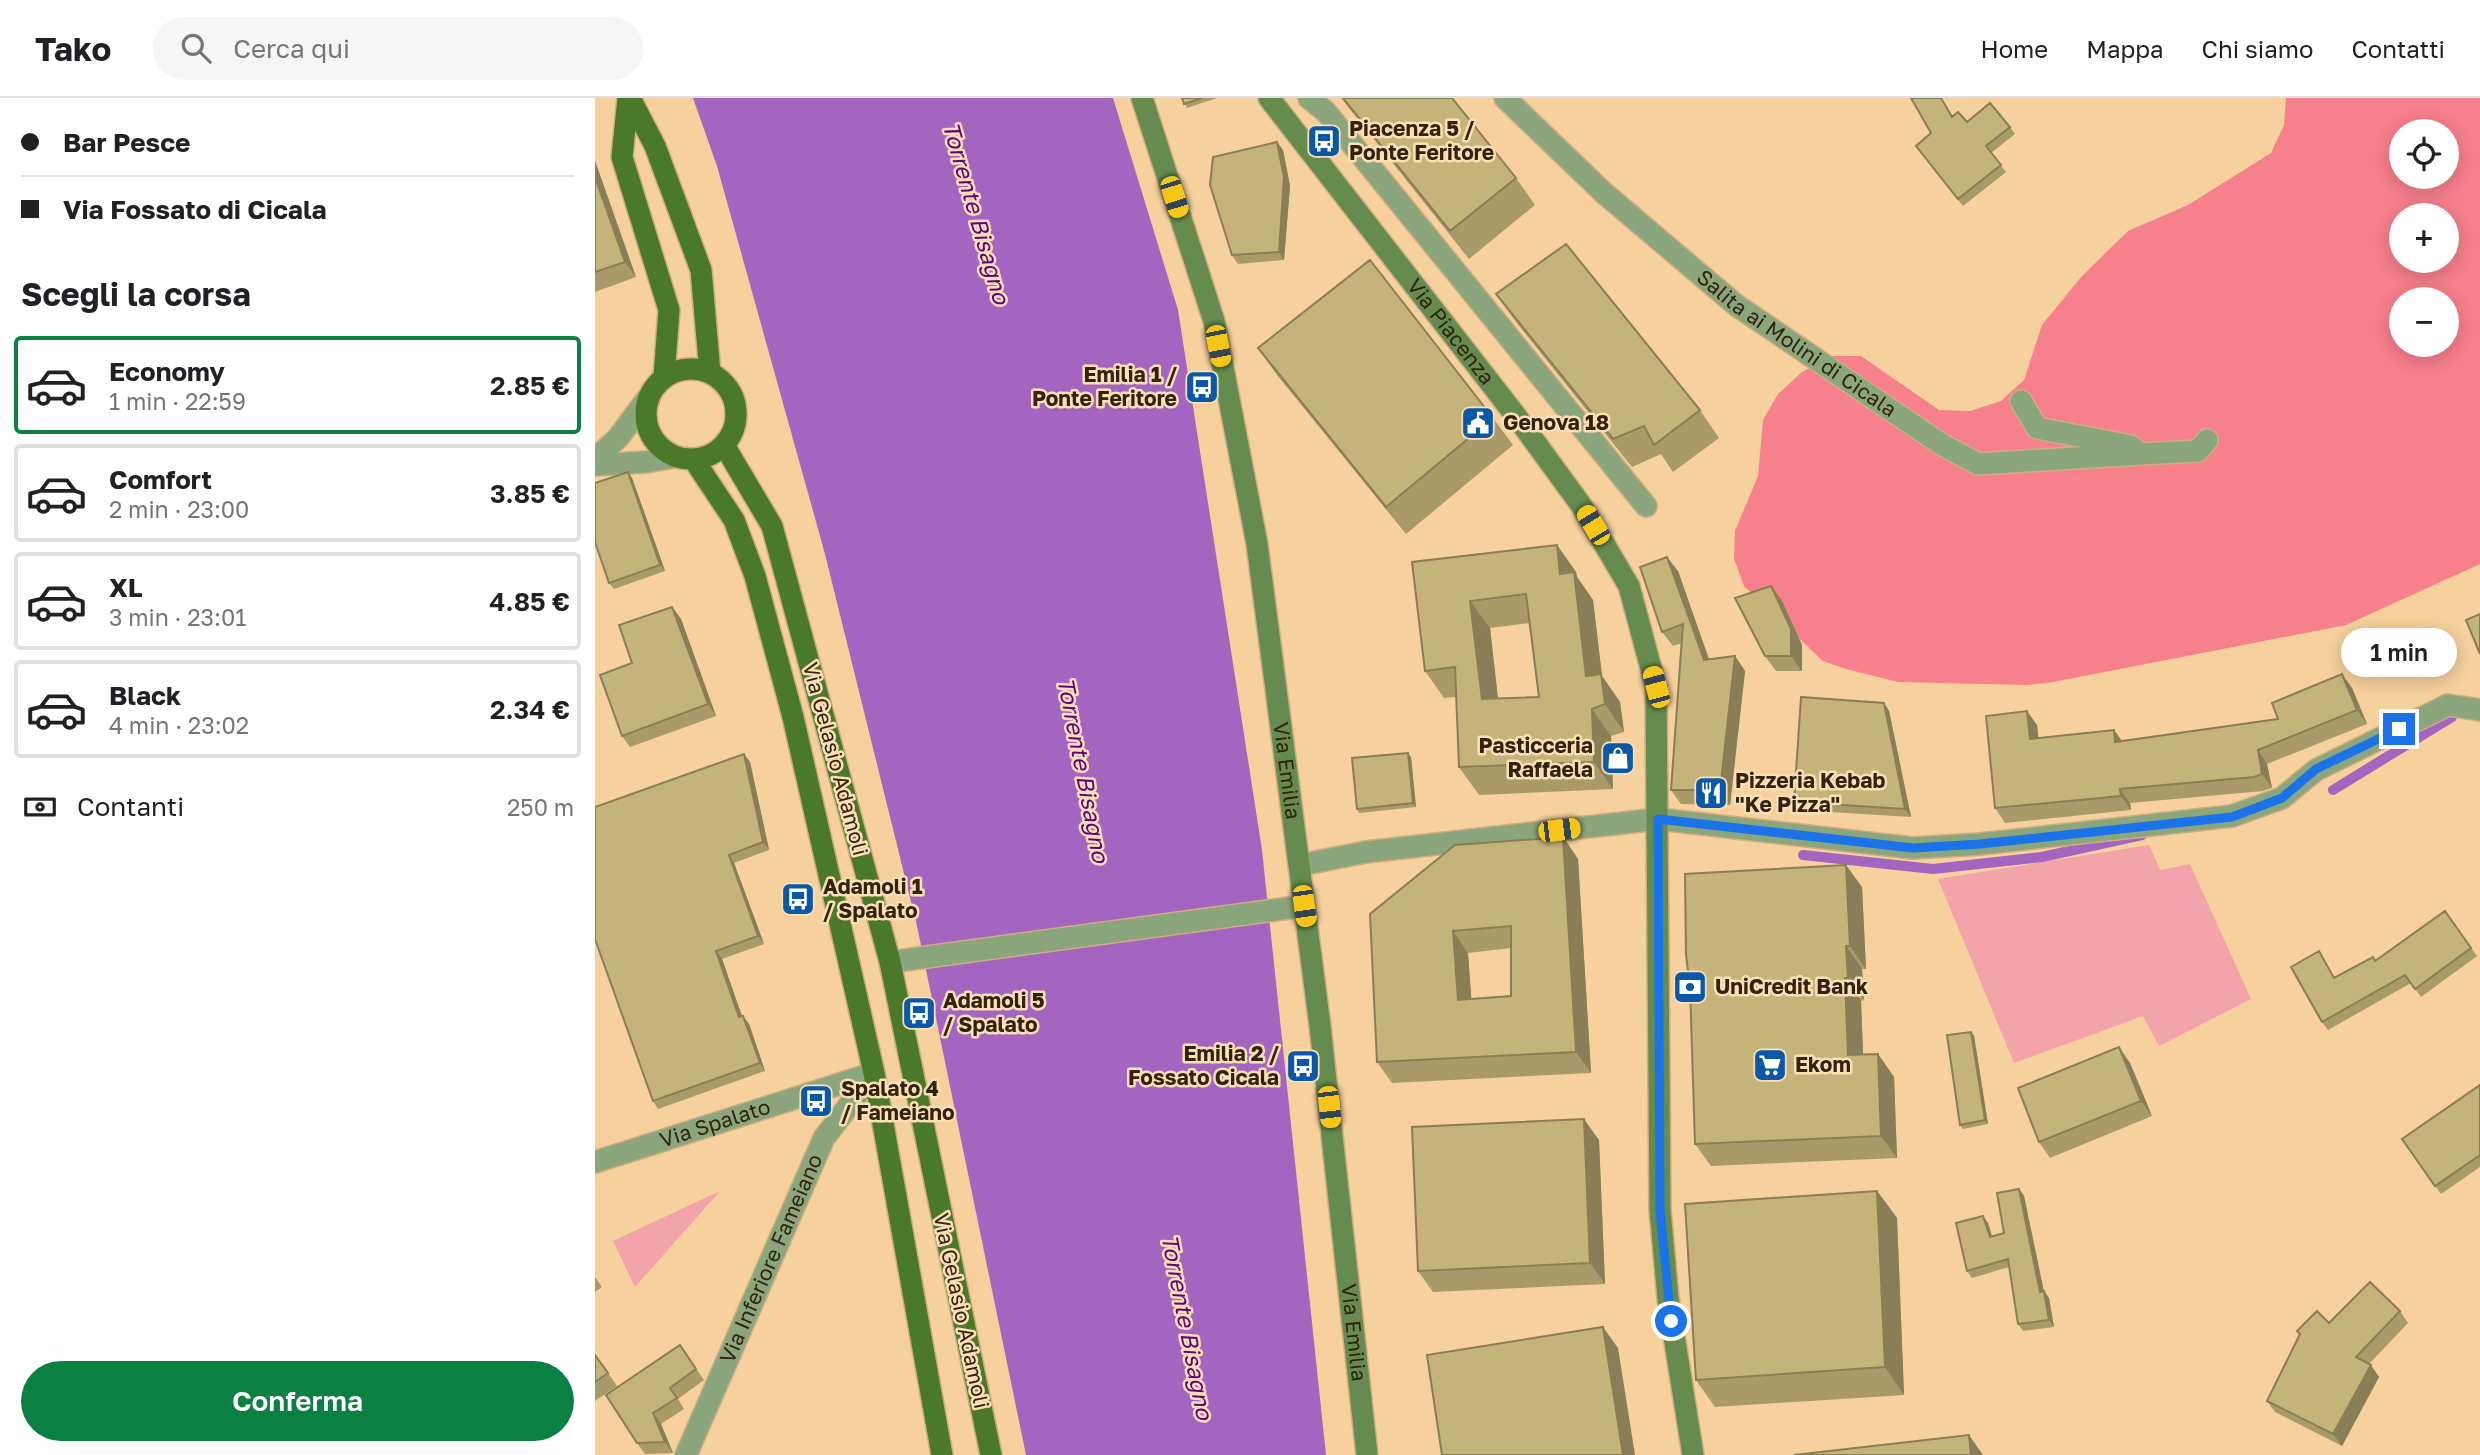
<!DOCTYPE html>
<html lang="it">
<head>
<meta charset="utf-8">
<style>
  :root { --surface:#fff; --page:#f6f6f6; --text:#202124; --muted:#757577; --line:#e0e0e0; --accent:#0b8043 }
  body { margin:0; font-family:"Golos Text",sans-serif; background:var(--page); color:var(--text); height:100vh; display:flex; flex-direction:column; font-size:26px; white-space:nowrap }
  * { box-sizing:border-box; margin:0 }
  p { font-size:23px; color:var(--muted) }
  .icon { flex:none; width:38px; height:38px; fill:none; stroke:currentColor; stroke-width:2; stroke-linecap:round; stroke-linejoin:round }
  .map { position:relative; flex:1; overflow:hidden }
  .panel { display:flex; flex-direction:column; background:var(--surface); width:595px }
  .panel>* { flex:none }
  .banner { display:grid; align-content:center; height:154px; padding:0 21px; background:var(--surface) }
  .buttons { position:absolute; left:1794px; top:21px; display:grid; gap:14px }
  .buttons a { display:grid; place-items:center; width:70px; height:70px; border-radius:50%; background:var(--surface); box-shadow:0 4px 18px #0003; font-size:35px }
  .end { position:absolute; width:32px; height:32px; margin:-16px; border:9px solid #1a73e8; background:#fff; box-shadow:0 0 0 4px #fff }
  .from { border-radius:50% }
  .bubble { position:absolute; height:49px; border-radius:24px; background:var(--surface); box-shadow:0 4px 18px #0003; font-size:23px; font-weight:600; line-height:49px; text-align:center }
  .car { position:absolute; width:21px; height:42px; margin:-21px -10px; border-radius:9px; box-shadow:0 0 5px 2px #0007; background:linear-gradient(#f5c518 24%,#345 0 40%,#f5c518 0 76%,#345 0 86%,#f5c518 0) }
  .banner b { display:flex; align-items:center; gap:24px; height:66px; font-size:26px }
  .banner b+b { border-top:2px solid var(--line) }
  .banner i { width:18px; height:18px; background:var(--text) }
  ul { padding:0; list-style:none }
  li { display:flex; align-items:center; gap:21px; height:98px; margin:0 14px 10px; padding:0 7px; border:4px solid var(--line); border-radius:7px }
  li div { flex:1 }
  li b { display:block; font-size:26px }
  li em { font-style:normal; font-weight:600 }
  li.active { border-color:var(--accent) }
  li>.icon { width:63px; height:63px; stroke-width:1.5 }
  h2 { padding:0 21px; font-size:32px; line-height:84px }
  .pay { display:flex; align-items:center; gap:18px; height:77px; padding:0 21px; font-size:26px }
  .pay p { margin-inline-start:auto }
  .action { display:flex; gap:14px; margin-top:auto; padding:14px 21px }
  .action a { flex:1; height:80px; border-radius:42px; background:var(--accent); color:#fff; font-size:28px; font-weight:600; line-height:80px; text-align:center }
  header { display:flex; align-items:center; gap:42px; box-sizing:border-box; height:98px; padding:0 35px; background:var(--surface); border-bottom:2px solid var(--line) }
  header strong { font-size:33px }
  nav { display:flex; gap:38px; margin-inline-start:auto; font-size:24px }
  .search { width:490px; height:63px; background:var(--page); display:flex; align-items:center; gap:18px; box-sizing:border-box; padding:0 24px; border-radius:38px; color:var(--muted); font-size:26px }
  main { display:flex; flex:1; min-height:0 }
  .map>svg:first-child { display:block }
  .green { fill:#f3a4aa }
  .forest { fill:#f6808c; fill-rule:evenodd }
  .water { fill:#a365bf }
  .lines { fill:none; stroke-linecap:round; stroke-linejoin:round }
  .stream { stroke:#a365bf; stroke-width:10 }
  .street-casing { stroke:#cfad81; stroke-width:24 }
  .secondary-casing { stroke:#cfad81; stroke-width:24 }
  .primary-casing { stroke:#cfad81; stroke-width:24 }
  .street { stroke:#8ba57c; stroke-width:21 }
  .secondary { stroke:#658c4e; stroke-width:21 }
  .primary { stroke:#4a7a29; stroke-width:21 }
  .wall { fill:#a99b69; fill-rule:evenodd }
  .shaded-wall { fill:#897e55 }
  .building { fill:#c4b47a; stroke:#897e55; stroke-width:2; fill-rule:evenodd }
  .route { stroke:#1a73e8; stroke-width:9 }
  .labels { text-anchor:middle; stroke-width:5; stroke-linejoin:round; paint-order:stroke }
  .poi-label { font-size:21px; font-weight:bold; fill:#31230f; stroke:#fddfb6; text-anchor:start }
  .street-label { font-size:21px; fill:#31230f; stroke:#fddfb6 }
  .water-label { font-size:23px; font-style:italic; fill:#5e037b; stroke:#fddfb6 }
</style>
</head>
<body>
<header>
<strong>Tako</strong>
<div class="search"><svg class="icon" aria-label="search" viewBox="0 0 24 24"><circle cx="10" cy="10" r="6"/><path d="M15 15l6 6"/></svg>Cerca qui</div>
<nav><a>Home</a><a>Mappa</a><a>Chi siamo</a><a>Contatti</a></nav>
</header>
<main>
<section class="panel">
<div class="banner">
<b><i class="from"></i>Bar Pesce</b>
<b><i></i>Via Fossato di Cicala</b>
</div>
<h2>Scegli la corsa</h2>
<ul>
<li class="active"><svg class="icon" aria-label="car" viewBox="0 0 24 24"><path d="M5 17H2v-5l4-1 3-4h7l3 4 3 1v5h-3M9 17h6M6 11h13"/><circle cx="7" cy="17" r="2"/><circle cx="17" cy="17" r="2"/></svg><div><b>Economy</b><p>1 min · 22:59</p></div><em>2.85 €</em></li>
<li><svg class="icon" aria-label="car" viewBox="0 0 24 24"><path d="M5 17H2v-5l4-1 3-4h7l3 4 3 1v5h-3M9 17h6M6 11h13"/><circle cx="7" cy="17" r="2"/><circle cx="17" cy="17" r="2"/></svg><div><b>Comfort</b><p>2 min · 23:00</p></div><em>3.85 €</em></li>
<li><svg class="icon" aria-label="car" viewBox="0 0 24 24"><path d="M5 17H2v-5l4-1 3-4h7l3 4 3 1v5h-3M9 17h6M6 11h13"/><circle cx="7" cy="17" r="2"/><circle cx="17" cy="17" r="2"/></svg><div><b>XL</b><p>3 min · 23:01</p></div><em>4.85 €</em></li>
<li><svg class="icon" aria-label="car" viewBox="0 0 24 24"><path d="M5 17H2v-5l4-1 3-4h7l3 4 3 1v5h-3M9 17h6M6 11h13"/><circle cx="7" cy="17" r="2"/><circle cx="17" cy="17" r="2"/></svg><div><b>Black</b><p>4 min · 23:02</p></div><em>2.34 €</em></li>
</ul>
<div class="pay"><svg class="icon" aria-label="cash" viewBox="0 0 24 24"><path d="M3 7h18v10H3z"/><circle cx="12" cy="12" r="2"/></svg>Contanti<p>250 m</p></div>
<div class="action"><a>Conferma</a></div>
</section>
<div class="map">
<svg width="1885" height="1357" viewBox="0 0 1885 1357">
  <rect width="100%" height="100%" fill="#f6d09d"/>
  <!-- green -->
  <path class="green" d="M1554,747L1565,772L1595,766L1656,901L1564,948L1548,918L1419,965L1343,781Z
    M125,1093L40,1189L18,1143Z"/>
  <!-- forest -->
  <path class="forest" d="M1691,0H1885V466L1751,527L1458,584L1433,587L1303,584L1251,571L1228,563L1149,488L1139,461L1140,433L1163,378L1168,322L1183,296L1206,275L1233,258H1266L1344,312L1375,313L1406,303L1429,282L1447,227L1487,178L1533,133L1593,107L1676,55L1689,27ZM1806,33H1852V79H1806ZM1806,117H1852V163H1806ZM1806,201H1852V247H1806Z"/>
  <!-- water -->
  <path class="water" d="M98,0H518L583,212L667,752L731,1357H431L322,828L230,456L122,68Z"/>
  <g class="lines">
    <!-- stream -->
    <path class="stream" d="M1738,692L1857,619
      M1208,757L1338,771L1447,759L1547,737"/>
    <!-- street casing -->
    <g class="street-casing">
      <g id="street">
        <path d="M714,0L731,14L1051,408"/>
        <path id="s1" d="M910,0L1009,95L1141,207L1346,346L1383,366L1544,356L1536,348L1442,330L1426,303"/>
        <path d="M1544,356L1603,353L1612,342"/>
        <path d="M0,361L23,340L52,301"/>
        <path d="M0,367L51,364L79,359"/>
        <path d="M705,767L771,754L1063,721L1318,750L1385,746L1637,718L1687,700L1721,672L1853,607L1885,612"/>
        <path d="M295,864L709,808"/>
        <path id="s2" d="M0,1064L279,975"/>
        <path id="s3" d="M91,1357L229,1040L279,975"/>
      </g>
    </g>
    <!-- secondary casing -->
    <g class="secondary-casing">
      <g id="secondary">
        <path id="s4" d="M547,0L619,223L662,446L725,928L772,1357"/>
        <path id="s5" d="M674,0L921,318L986,407L1034,488L1061,589L1065,1112L1073,1200L1098,1357"/>
      </g>
    </g>
    <!-- primary casing -->
    <g class="primary-casing">
      <path id="primary" d="M33,0L27,59L74,212L69,279
        M35,0L60,48L106,172L115,275
        M51 316a45 45 0 1 1 90 0a45 45 0 1 1-90 0Z
        M129,347L177,428L295,864L396,1357
        M99,362L139,422L160,478L198,619L279,975L347,1357"/>
    </g>
    <!-- street -->
    <use href="#street" class="street"/>
    <!-- secondary -->
    <use href="#secondary" class="secondary"/>
    <!-- primary -->
    <use href="#primary" class="primary"/>
  </g>
  <!-- wall -->
  <path class="wall" d="M587,0H622L592,10Z
    M746,0H857L921,80L940,107L874,161Z
    M1358,18L1372,24L1415,29L1420,36L1396,55L1411,74L1368,108L1321,48Z
    M682,44L688,52L695,88L689,162L643,166L637,157Z
    M0,63L41,179L0,194Z
    M901,196L1105,312L1124,340L1078,374L1066,356L1037,369L921,224Z
    M663,250L898,320L918,347L811,436L682,277Z
    M37,380L70,473L19,491L14,485Z
    M962,447L981,474L982,479L998,502L1007,578L1025,604L1029,634L1016,638L1018,691L884,697L864,669L861,599L849,600L830,573L817,464ZM935,525L944,599L903,600L895,530Z
    M1083,473L1114,561L1140,558L1150,573L1135,707L1086,706L1076,692L1087,545L1078,548L1067,534Z
    M1176,488L1187,503L1207,547V573H1181L1170,558Z
    M77,509L86,521L121,618L35,649L27,638L37,565Z
    M1747,576L1757,590L1772,626L1672,666L1677,690L1668,693L1535,705L1536,712L1410,725L1400,710L1442,627L1443,640L1519,632L1527,643L1683,621Z
    M1289,605L1294,613L1316,719L1204,712L1199,704Z
    M816,659L821,709L764,715L762,711Z
    M155,664L174,752L139,765L169,846L127,861L147,918L154,926L170,973L63,1011L58,1003Z
    M968,739L983,761L996,975L797,985L782,964L775,816ZM916,850V898L876,901L873,855Z
    M1267,789L1271,871H1267L1269,902L1266,903L1268,956H1283L1299,979L1302,1060L1116,1068L1100,1046Z
    M1850,813L1882,858L1826,899L1816,885L1733,932L1727,924L1724,853L1740,880L1781,863Z
    M1376,934L1379,938L1393,1026L1368,1031L1365,1027Z
    M1535,965L1557,1018L1455,1060L1444,1044Z
    M1885,987V1069L1846,1096L1807,1041Z
    M1004,1042L1010,1186L838,1194L823,1173Z
    M1424,1091L1429,1098L1449,1193L1454,1200L1459,1229L1428,1233L1423,1226L1414,1169L1377,1180L1372,1173L1393,1125L1397,1138L1409,1135Z
    M1282,1093L1302,1120L1309,1297L1120,1309L1101,1282Z
    M0,1179L7,1189L0,1194Z
    M1805,1213L1813,1225L1774,1266L1784,1279L1747,1348L1680,1314L1672,1303L1705,1237L1702,1233Z
    M85,1247L109,1282L83,1301L89,1311L66,1326L78,1355L50,1356L42,1345Z
    M0,1256L22,1288L0,1303Z"/>
  <!-- shaded-wall -->
  <path class="shaded-wall" d="M682,44L688,52L695,88L689,162L684,154Z
    M0,63L41,179L30,164L0,79Z
    M33,374L37,380L70,473L65,467Z
    M962,447L981,474L982,479L998,502L1007,578L1025,604L1029,634L991,578L965,476Z
    M1072,459L1083,473L1119,576L1109,562Z
    M1176,488L1187,503L1207,547V573L1196,558Z
    M875,503L895,530L906,628L887,601Z
    M77,509L86,521L121,618L113,606Z
    M1140,558L1150,573L1135,707L1125,692Z
    M1747,576L1757,590L1772,626L1762,612Z
    M1289,605L1294,613L1316,719L1310,711Z
    M997,611L1016,638L1018,691L999,664Z
    M1432,613L1442,627L1445,655L1435,641Z
    M1519,632L1529,646L1520,644Z
    M1663,652L1672,666L1677,690L1667,676Z
    M813,655L816,659L821,709L818,705Z
    M149,656L155,664L174,752L168,744Z
    M1525,691L1535,705L1536,712L1526,698Z
    M968,739L983,761L996,975L981,954Z
    M134,757L139,765L169,846L163,838Z
    M1251,767L1267,789L1271,871L1255,848Z
    M858,833L873,855L878,923L863,902Z
    M1251,848L1267,871L1269,902L1253,880Z
    M121,853L127,861L150,927L144,919Z
    M1250,880L1266,903L1269,980L1253,957Z
    M148,918L154,926L170,973L165,965Z
    M1376,934L1379,938L1393,1026L1390,1022Z
    M1524,949L1535,965L1557,1018L1546,1003Z
    M1283,956L1299,979L1302,1060L1286,1038Z
    M989,1021L1004,1042L1010,1186L995,1165Z
    M1424,1091L1429,1098L1450,1200L1449,1193L1454,1200L1459,1229L1454,1222L1445,1194Z
    M1282,1093L1302,1120L1309,1297L1290,1269Z
    M1388,1118L1393,1125L1399,1146L1395,1139Z
    M1008,1229L1023,1250L1040,1357H1028Z
    M1776,1267L1784,1279L1747,1348L1738,1336Z
    M58,1315L66,1326L78,1355L70,1344Z
    M1374,1337L1388,1357H1376Z"/>
  <!-- building -->
  <path class="building" d="M587,0H607L589,6Z
    M748,0H857L921,80L855,133Z
    M1316,0H1346L1357,19L1363,14L1372,24L1395,5L1415,29L1391,48L1406,67L1363,101L1321,48L1336,35Z
    M682,44L689,79L684,154L637,157L615,87L618,59Z
    M0,79L30,164L0,174Z
    M971,146L1105,312L1059,347L1049,328L1018,341L901,196Z
    M775,162L898,320L791,409L663,250Z
    M33,374L65,467L14,485L0,444V385Z
    M962,447L965,476L979,474L991,578L1006,576L1010,606L997,611L999,664L864,669L860,569L830,573L817,464ZM931,496L944,599L887,601L875,503Z
    M1072,459L1109,562L1140,558L1125,692H1076L1088,526L1067,534L1045,469Z
    M1176,488L1196,531V558H1170L1140,500Z
    M77,509L113,606L27,638L5,577L37,565L24,527Z
    M1885,516V556L1871,522Z
    M1747,576L1762,612L1663,652L1667,676L1659,679L1525,691L1526,698L1400,710L1391,618L1432,613L1435,641L1519,632L1520,644L1683,621L1677,605Z
    M1206,599L1289,605L1310,711L1199,704Z
    M813,655L818,705L762,711L757,660Z
    M149,656L168,744L134,757L163,838L121,853L144,919L148,918L165,965L58,1003L0,841V709Z
    M968,739L981,954L782,964L775,816L860,747ZM916,828V898L863,902L858,833Z
    M1251,767L1255,848H1251L1253,880H1250L1253,957L1283,956L1286,1038L1100,1046L1095,889L1091,857L1090,776Z
    M1850,813L1876,850L1820,891L1810,877L1727,924L1696,869L1724,853L1739,880L1778,859L1780,863Z
    M1376,934L1390,1022L1365,1027L1352,937Z
    M1524,949L1546,1003L1444,1044L1423,990Z
    M1885,987V1057L1840,1088L1807,1041Z
    M989,1021L995,1165L823,1173L817,1029Z
    M1424,1091L1445,1194L1449,1193L1454,1222L1423,1226L1413,1161L1372,1173L1361,1125L1388,1118L1395,1139L1409,1135L1402,1095Z
    M1282,1093L1290,1269L1101,1282L1090,1106Z
    M1775,1184L1805,1213L1761,1259L1776,1267L1738,1336L1672,1303L1705,1236L1702,1233L1722,1213L1734,1225Z
    M1008,1229L1028,1357H847L832,1257Z
    M85,1247L101,1271L75,1290L82,1300L58,1315L70,1344L42,1345L11,1297Z
    M0,1257L13,1275L0,1284Z
    M1374,1337L1376,1357H1199Z"/>
  <g class="lines">
    <!-- route -->
    <path class="route" d="M1076,1223L1065,1112L1063,721L1318,750L1385,746L1637,719L1687,700L1721,671L1804,631"/>
  </g>
  <!-- icons -->
  <defs>
    <g id="bus-square" transform="scale(1.75)"><rect x="-9" y="-9" width="18" height="18" rx="4" fill="#0b58a6" stroke="#fddfb6"/><path d="M-5-6H5V4H4V6H2V4H-2V6H-4V4H-5ZM-3.5-4V0h7V-4ZM-3.5 1.2v1.5H-2V1.2ZM2 1.2v1.5H3.5V1.2Z" fill="#fff"/></g>
    <g id="civic-square" transform="scale(1.75)"><rect x="-9" y="-9" width="18" height="18" rx="4" fill="#0b58a6" stroke="#fddfb6"/><path d="M-.6-6.5H3V-4.5H.6V-3L4-1V1h2V6H-6V1h2V-1L-.6-3ZM-1.2 2.5V6h2.4V2.5Z" fill="#fff"/></g>
    <g id="shop-square" transform="scale(1.75)"><rect x="-9" y="-9" width="18" height="18" rx="4" fill="#0b58a6" stroke="#fddfb6"/><path d="M-5-2.5h2.3a2.7 3.5 0 0 1 5.4 0H5L5.5 6h-11ZM-1.5-2.5h3a1.5 2.3 0 0 0-3 0Z" fill="#fff"/></g>
    <g id="restaurant-square" transform="scale(1.75)"><rect x="-9" y="-9" width="18" height="18" rx="4" fill="#0b58a6" stroke="#fddfb6"/><path d="M-5-6h1v4h1v-4h1v4h1v-4h1v5L-1.5 .5V6h-2V.5L-5-1ZM5-6V6H3V1.5H1.5Q1.5-4 5-6Z" fill="#fff"/></g>
    <g id="bank-square" transform="scale(1.75)"><rect x="-9" y="-9" width="18" height="18" rx="4" fill="#0b58a6" stroke="#fddfb6"/><path d="M-6-4H6V4H-6ZM0-2.3a2.3 2.3 0 1 0 0 4.6a2.3 2.3 0 1 0 0-4.6Z" fill="#fff"/></g>
    <g id="supermarket-square" transform="scale(1.75)"><rect x="-9" y="-9" width="18" height="18" rx="4" fill="#0b58a6" stroke="#fddfb6"/><path d="M-6-5.5h2.5l.6 2H6L4.5 2H-2.5L-4.4-4H-6ZM-1.5 3.2a1.3 1.3 0 1 0 .1 0ZM3 3.2a1.3 1.3 0 1 0 .1 0Z" fill="#fff"/></g>
  </defs>
  <g fill-rule="evenodd">
    <use href="#bus-square" x="729" y="43"/>
    <use href="#bus-square" x="607" y="289"/>
    <use href="#civic-square" x="883" y="325"/>
    <use href="#shop-square" x="1023" y="660"/>
    <use href="#restaurant-square" x="1116" y="695"/>
    <use href="#bus-square" x="203" y="801"/>
    <use href="#bank-square" x="1095" y="889"/>
    <use href="#bus-square" x="324" y="915"/>
    <use href="#supermarket-square" x="1175" y="967"/>
    <use href="#bus-square" x="708" y="968"/>
    <use href="#bus-square" x="221" y="1003"/>
  </g>
  <g class="labels">
    <!-- poi labels -->
    <g class="poi-label">
      <text x="754" y="38">Piacenza 5 /<tspan x="754" dy="24">Ponte Feritore</tspan></text>
      <text x="582" y="284" text-anchor="end">Emilia 1 /<tspan x="582" dy="24">Ponte Feritore</tspan></text>
      <text x="908" y="332">Genova 18</text>
      <text x="998" y="655" text-anchor="end">Pasticceria<tspan x="998" dy="24">Raffaela</tspan></text>
      <text x="1140" y="690">Pizzeria Kebab<tspan x="1140" dy="24">"Ke Pizza"</tspan></text>
      <text x="228" y="796">Adamoli 1<tspan x="228" dy="24">/ Spalato</tspan></text>
      <text x="1120" y="896">UniCredit Bank</text>
      <text x="348" y="910">Adamoli 5<tspan x="348" dy="24">/ Spalato</tspan></text>
      <text x="684" y="963" text-anchor="end">Emilia 2 /<tspan x="684" dy="24">Fossato Cicala</tspan></text>
      <text x="1200" y="974">Ekom</text>
      <text x="246" y="998">Spalato 4<tspan x="246" dy="24">/ Fameiano</tspan></text>
    </g>
    <!-- street labels -->
    <g class="street-label">
      <text dy="7" stroke="none"><textPath href="#s5" startOffset="296">Via Piacenza</textPath></text>
      <text dy="7" stroke="none"><textPath href="#s1" startOffset="382">Salita ai Molini di Cicala</textPath></text>
      <text transform="translate(240 661) rotate(75)" y="7">Via Gelasio Adamoli</text>
      <text dy="7" stroke="none"><textPath href="#s4" startOffset="690">Via Emilia</textPath></text>
      <text dy="7" stroke="none"><textPath href="#s2" startOffset="126">Via Spalato</textPath></text>
      <text dy="7" stroke="none"><textPath href="#s3" startOffset="214">Via Inferiore Fameiano</textPath></text>
      <text transform="translate(366 1213) rotate(78)" y="7">Via Gelasio Adamoli</text>
      <text dy="7" stroke="none"><textPath href="#s4" startOffset="1256">Via Emilia</textPath></text>
    </g>
    <!-- water labels -->
    <g class="water-label">
      <text transform="translate(381 115) rotate(74)" y="8">Torrente Bisagno</text>
      <text transform="translate(488 672) rotate(79)" y="8">Torrente Bisagno</text>
      <text transform="translate(592 1229) rotate(79)" y="8">Torrente Bisagno</text>
    </g>
  </g>
</svg>
<div class="buttons">
<a><svg class="icon" aria-label="locate" viewBox="0 0 24 24"><circle cx="12" cy="12" r="6"/><path d="M12 2v4M12 18v4M2 12h4M18 12h4"/></svg></a>
<a>+</a>
<a>−</a>
</div>
<i class="end from" style="left:1076px;top:1223px"></i>
<i class="end" style="left:1804px;top:631px"></i>
<div class="bubble" style="left:1746px;top:530px;width:116px">1 min</div>
<i class="car" style="left:579px;top:99px;rotate:162deg"></i>
<i class="car" style="left:623px;top:248px;rotate:169deg"></i>
<i class="car" style="left:998px;top:427px;rotate:329deg"></i>
<i class="car" style="left:1061px;top:589px;rotate:345deg"></i>
<i class="car" style="left:964px;top:732px;rotate:83deg"></i>
<i class="car" style="left:709px;top:808px;rotate:172deg"></i>
<i class="car" style="left:734px;top:1009px;rotate:174deg"></i>
</div>
</main>
</body>
</html>
